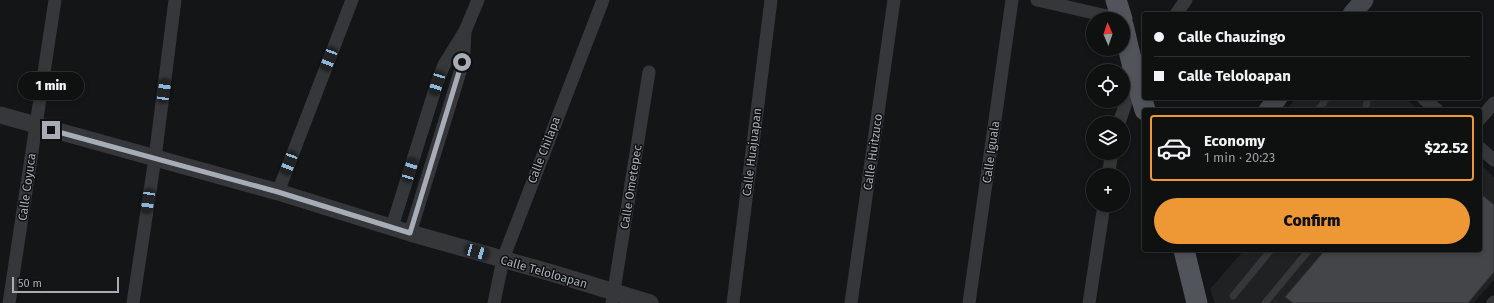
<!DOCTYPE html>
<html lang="en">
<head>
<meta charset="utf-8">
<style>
  :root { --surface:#0f1010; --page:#1d1e1e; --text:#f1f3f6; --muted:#9b9d9f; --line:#2f3030; --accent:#ed9735 }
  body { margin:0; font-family:"Fira Sans",sans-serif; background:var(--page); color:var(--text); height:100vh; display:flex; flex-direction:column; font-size:15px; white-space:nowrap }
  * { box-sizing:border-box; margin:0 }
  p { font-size:13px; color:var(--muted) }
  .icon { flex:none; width:22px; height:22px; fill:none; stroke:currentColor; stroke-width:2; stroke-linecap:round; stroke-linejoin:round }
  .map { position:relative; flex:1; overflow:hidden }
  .details { position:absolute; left:1142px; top:108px; width:340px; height:144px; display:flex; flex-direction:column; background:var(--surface); border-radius:4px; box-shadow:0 2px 6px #0003,0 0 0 1px var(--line) }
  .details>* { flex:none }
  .hud { position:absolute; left:1142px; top:12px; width:340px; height:88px; border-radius:4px; box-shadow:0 2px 6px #0003,0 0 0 1px var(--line); display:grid; align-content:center; height:88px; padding:0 12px; background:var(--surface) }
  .needle { width:26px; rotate:358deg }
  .buttons { position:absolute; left:1086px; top:12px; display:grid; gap:8px }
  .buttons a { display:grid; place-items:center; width:44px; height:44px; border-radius:50%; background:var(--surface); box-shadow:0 2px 6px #0003,0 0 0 1px var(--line); font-size:20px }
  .scale { position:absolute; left:12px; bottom:10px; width:107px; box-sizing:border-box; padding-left:4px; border:2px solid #a6adb6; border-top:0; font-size:11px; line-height:14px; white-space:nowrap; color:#a6adb6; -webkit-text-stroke:3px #0f1011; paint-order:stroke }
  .end { position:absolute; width:18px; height:18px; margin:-9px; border:5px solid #a6adb6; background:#111; box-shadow:0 0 0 2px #111 }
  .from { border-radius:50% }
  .bubble { position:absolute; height:28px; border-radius:14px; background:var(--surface); box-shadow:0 2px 6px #0003,0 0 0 1px var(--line); font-size:13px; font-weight:800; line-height:28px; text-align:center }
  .car { position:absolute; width:12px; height:24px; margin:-12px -6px; border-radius:5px; box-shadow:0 0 3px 1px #0007; background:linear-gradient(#222 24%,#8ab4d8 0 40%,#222 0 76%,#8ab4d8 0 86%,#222 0) }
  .hud b { display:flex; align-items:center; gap:14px; height:38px; font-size:15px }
  .hud b+b { border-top:1px solid var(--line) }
  .hud i { width:10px; height:10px; background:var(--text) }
  ul { padding:7px 0 0; list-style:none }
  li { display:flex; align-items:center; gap:12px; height:66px; margin:0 8px 6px; padding:0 4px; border:2px solid transparent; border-radius:4px }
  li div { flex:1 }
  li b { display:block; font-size:15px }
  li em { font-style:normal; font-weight:800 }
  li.selected { border-color:var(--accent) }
  li>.icon { width:36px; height:36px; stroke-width:1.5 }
  .action { display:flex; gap:8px; margin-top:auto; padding:8px 12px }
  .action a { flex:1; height:46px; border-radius:24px; background:var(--accent); color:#111; font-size:16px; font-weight:800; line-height:46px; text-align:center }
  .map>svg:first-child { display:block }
  .built { fill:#202123 }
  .building { fill:#434549; stroke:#2e2f32 }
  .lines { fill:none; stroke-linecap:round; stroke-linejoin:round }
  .service { stroke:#35373b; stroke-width:7 }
  .minor { stroke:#35373b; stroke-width:13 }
  .tertiary { stroke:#35373b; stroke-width:17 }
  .secondary { stroke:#43464b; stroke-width:19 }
  .primary { stroke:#51545a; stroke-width:21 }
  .route { stroke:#a6adb6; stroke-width:5 }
  .labels { text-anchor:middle; stroke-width:3; stroke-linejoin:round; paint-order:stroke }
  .street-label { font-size:12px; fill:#a6adb6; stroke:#0f1011 }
</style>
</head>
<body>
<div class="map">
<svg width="1494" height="303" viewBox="0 0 1494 303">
  <rect width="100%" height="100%" fill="#141516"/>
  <!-- built -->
  <path class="built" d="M1296,98H1405L1419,110H1286Z
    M1480,164L1494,177V280L1474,303H1215L1210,289L1244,250H1480Z"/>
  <!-- building -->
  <path class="building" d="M1480,193L1494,205V272L1468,303H1293L1285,297L1325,250H1480Z"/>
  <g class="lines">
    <!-- service -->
    <path class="service" d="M1318,110L1327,98
      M1365,110L1367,102L1366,98
      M1233,296L1271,250
      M1265,303L1309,250"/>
    <!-- minor -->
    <path class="minor" d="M1037,0L1120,19
      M1176,14L1186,0
      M1423,98L1437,110
      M1480,119L1494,103
      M1119,123L1135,76L1144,63
      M1480,148L1494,160
      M1108,175L1112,153
      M278,192L352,0
      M392,227L437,83L444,65L465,31L478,0
      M410,233L460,72L464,52L465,31
      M9,303L55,0
      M133,303L155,158L175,0
      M494,303L503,259L603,0
      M612,303L649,72
      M733,303L771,0
      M851,303L894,0
      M969,303L1012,0
      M1089,303L1104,205
      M1493,303L1494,302"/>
    <!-- tertiary -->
    <path class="tertiary" d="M0,115L278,192L410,233L552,273L650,303"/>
    <!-- secondary -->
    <path class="secondary" d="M1352,14L1364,0
      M1268,110L1278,98"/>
    <!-- primary -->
    <path class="primary" d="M1116,0L1122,19
      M1123,25L1135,76L1145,110
      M1184,250L1197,303"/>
  </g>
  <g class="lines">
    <!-- route -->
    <path class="route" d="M51,130L278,192L410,233L462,62"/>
  </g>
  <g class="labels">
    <!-- street labels -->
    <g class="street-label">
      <text transform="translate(544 150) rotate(-69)" y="4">Calle Chilapa</text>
      <text transform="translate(752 152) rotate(-83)" y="4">Calle Huajuapan</text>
      <text transform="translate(873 152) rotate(-82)" y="4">Calle Huitzuco</text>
      <text transform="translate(991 152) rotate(-82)" y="4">Calle Iguala</text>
      <text transform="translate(27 187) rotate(-82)" y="4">Calle Coyuca</text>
      <text transform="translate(631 187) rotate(-81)" y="4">Calle Ometepec</text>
      <text transform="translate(544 272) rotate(16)" y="4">Calle Teloloapan</text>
    </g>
  </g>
</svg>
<div class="buttons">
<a><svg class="needle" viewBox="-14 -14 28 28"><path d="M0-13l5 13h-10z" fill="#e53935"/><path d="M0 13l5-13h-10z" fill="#9b9d9f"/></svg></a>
<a><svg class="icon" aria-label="locate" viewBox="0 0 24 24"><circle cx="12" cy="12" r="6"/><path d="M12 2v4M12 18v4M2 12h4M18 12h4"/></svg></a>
<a><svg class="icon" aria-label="layers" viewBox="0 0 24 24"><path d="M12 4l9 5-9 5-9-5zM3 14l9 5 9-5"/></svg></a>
<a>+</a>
</div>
<div class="scale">50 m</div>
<i class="end from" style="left:462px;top:62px"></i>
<i class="end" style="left:51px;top:130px"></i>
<div class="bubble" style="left:18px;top:72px;width:66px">1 min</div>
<i class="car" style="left:329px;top:59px;rotate:201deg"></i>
<i class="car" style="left:437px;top:83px;rotate:197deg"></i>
<i class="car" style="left:164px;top:91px;rotate:8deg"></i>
<i class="car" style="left:289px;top:163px;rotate:201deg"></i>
<i class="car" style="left:410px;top:170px;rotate:17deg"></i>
<i class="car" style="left:148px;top:201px;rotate:188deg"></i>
<i class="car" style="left:477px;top:252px;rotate:106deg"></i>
<div class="hud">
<b><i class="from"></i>Calle Chauzingo</b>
<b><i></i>Calle Teloloapan</b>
</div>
<section class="details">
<ul>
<li class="selected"><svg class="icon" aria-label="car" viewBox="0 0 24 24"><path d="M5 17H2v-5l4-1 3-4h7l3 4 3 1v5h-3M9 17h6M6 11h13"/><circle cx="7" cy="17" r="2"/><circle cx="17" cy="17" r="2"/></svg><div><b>Economy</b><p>1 min · 20:23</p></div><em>$22.52</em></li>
</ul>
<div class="action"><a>Confirm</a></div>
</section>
</div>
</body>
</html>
